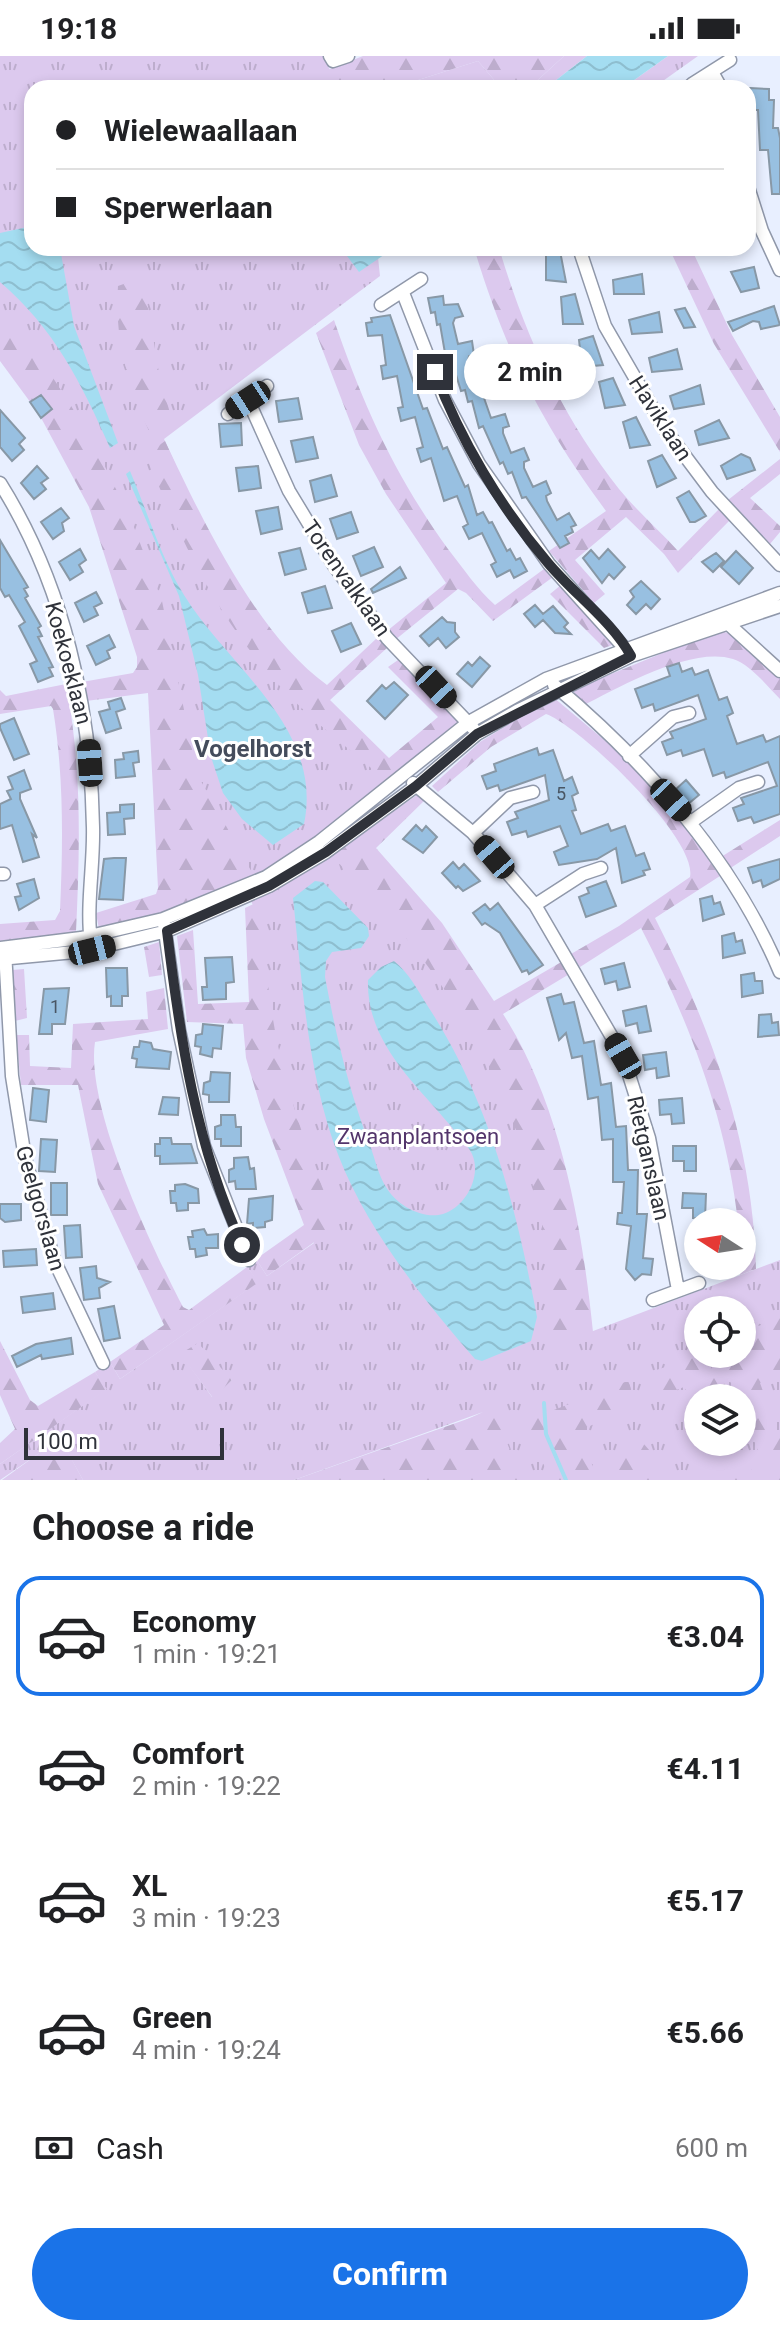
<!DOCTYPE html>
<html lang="en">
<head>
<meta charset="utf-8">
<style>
  :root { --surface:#fff; --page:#f6f6f6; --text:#202124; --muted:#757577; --line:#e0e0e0; --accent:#1a73e8 }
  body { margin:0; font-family:Roboto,sans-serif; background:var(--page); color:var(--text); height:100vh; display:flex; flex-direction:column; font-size:30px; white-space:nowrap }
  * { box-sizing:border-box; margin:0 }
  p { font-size:26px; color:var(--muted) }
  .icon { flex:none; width:44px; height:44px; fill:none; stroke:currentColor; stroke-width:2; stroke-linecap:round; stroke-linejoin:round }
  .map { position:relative; height:1424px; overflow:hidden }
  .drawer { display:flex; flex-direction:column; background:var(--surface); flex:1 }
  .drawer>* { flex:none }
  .banner { position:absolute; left:24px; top:24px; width:732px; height:176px; border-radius:24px; box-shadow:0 4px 12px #0003; display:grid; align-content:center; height:176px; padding:0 32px; background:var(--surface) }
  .needle { width:52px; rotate:282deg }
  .tools { position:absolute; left:684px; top:1152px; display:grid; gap:16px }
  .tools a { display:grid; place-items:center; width:72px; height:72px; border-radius:50%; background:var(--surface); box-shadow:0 4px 12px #0003; font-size:40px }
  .scale { position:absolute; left:24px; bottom:20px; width:200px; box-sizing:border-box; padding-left:8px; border:4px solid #2f323a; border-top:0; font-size:22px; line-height:28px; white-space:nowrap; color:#2f323a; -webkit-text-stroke:6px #fff; paint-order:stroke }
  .end { position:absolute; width:36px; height:36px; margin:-18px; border:10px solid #2f323a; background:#fff; box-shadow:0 0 0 4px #fff }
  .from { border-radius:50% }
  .bubble { position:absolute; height:56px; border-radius:28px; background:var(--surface); box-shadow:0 4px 12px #0003; font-size:26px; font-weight:700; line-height:56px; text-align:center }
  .car { position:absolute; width:24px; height:48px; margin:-24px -12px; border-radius:10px; box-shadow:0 0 6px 2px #0007; background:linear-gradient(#222 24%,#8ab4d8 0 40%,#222 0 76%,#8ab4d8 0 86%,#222 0) }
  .banner b { display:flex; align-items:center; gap:28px; height:76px; font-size:30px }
  .banner b+b { border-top:2px solid var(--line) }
  .banner i { width:20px; height:20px; background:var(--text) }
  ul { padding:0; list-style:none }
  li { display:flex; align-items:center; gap:24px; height:120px; margin:0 16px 12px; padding:0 16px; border:4px solid transparent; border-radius:24px }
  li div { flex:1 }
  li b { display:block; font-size:30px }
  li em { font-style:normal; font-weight:700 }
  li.on { border-color:var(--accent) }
  li>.icon { width:72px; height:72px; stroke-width:1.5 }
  h2 { padding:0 32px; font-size:36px; line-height:96px }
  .pay { display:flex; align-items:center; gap:20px; height:88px; padding:0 32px; font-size:30px }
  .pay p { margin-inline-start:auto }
  .primary-button { display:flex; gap:16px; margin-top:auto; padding:16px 32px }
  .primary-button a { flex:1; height:92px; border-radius:48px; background:var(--accent); color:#fff; font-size:32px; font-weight:700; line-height:92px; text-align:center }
  .status { display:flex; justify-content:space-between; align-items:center; height:56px; padding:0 40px; background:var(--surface); direction:ltr }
  .status svg { height:22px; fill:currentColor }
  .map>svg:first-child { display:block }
  .grass { fill:url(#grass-tufts); fill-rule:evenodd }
  .forest { fill:url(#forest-firs) }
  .water { fill:url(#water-waves) }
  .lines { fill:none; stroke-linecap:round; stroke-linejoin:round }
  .stream { stroke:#a4ddf1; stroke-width:4 }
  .building { fill:#98c0e1; stroke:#8898a6; stroke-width:2 }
  .minor-casing { stroke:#9098aa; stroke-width:15 }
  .minor { stroke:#fff; stroke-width:12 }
  .route { stroke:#2f323a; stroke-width:10 }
  .labels { text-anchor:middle; stroke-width:6; stroke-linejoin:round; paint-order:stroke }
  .number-label { font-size:18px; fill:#495664 }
  .street-label { font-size:22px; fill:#2f323a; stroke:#fff }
  .park-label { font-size:22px; fill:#53356b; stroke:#fff }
  .neighbourhood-label { font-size:24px; font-weight:bold; fill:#444c5b; stroke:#fff }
</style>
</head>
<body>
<div class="status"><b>19:18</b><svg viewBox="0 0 49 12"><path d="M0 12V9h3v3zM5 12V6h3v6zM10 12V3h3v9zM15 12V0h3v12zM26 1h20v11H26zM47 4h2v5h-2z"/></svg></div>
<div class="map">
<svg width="780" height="1424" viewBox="0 0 780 1424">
  <defs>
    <pattern id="grass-tufts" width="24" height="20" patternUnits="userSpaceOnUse" patternTransform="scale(2)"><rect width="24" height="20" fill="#dcc9ee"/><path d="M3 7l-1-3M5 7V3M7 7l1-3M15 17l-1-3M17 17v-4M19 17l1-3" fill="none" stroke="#bdadcd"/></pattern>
    <pattern id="forest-firs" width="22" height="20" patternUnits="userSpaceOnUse" patternTransform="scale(2)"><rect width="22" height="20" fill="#dcc9ee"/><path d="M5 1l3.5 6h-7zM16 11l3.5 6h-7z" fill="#bdadcd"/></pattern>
    <pattern id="water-waves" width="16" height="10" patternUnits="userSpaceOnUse" patternTransform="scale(2)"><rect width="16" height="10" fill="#a4ddf1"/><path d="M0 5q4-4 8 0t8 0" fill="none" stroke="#8ebecf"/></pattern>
  </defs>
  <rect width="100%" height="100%" fill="#e8efff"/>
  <!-- grass -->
  <path class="grass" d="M0,0H323L339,32H32V192H377L380,220L164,383L245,562L388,727L382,731L370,791L479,943L580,1280L780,1204V1424H335L483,1356L294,1424H83L60,1383L0,1424V1408L106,1333L95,1316L110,1306L120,1323L258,1226L247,1211L256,1203L267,1220L314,1187L270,1014L256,855L181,707L147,552L0,274ZM698,1254H742V1298H698ZM181,1298L232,1324L212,1341ZM698,1342H742V1386H698Z
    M564,0H587L546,32H529Z
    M668,0H698L653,32H623Z
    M478,5L501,32H444L442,27L431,32H393Z"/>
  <!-- forest -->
  <path class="forest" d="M363,0H564L529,32H501L478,5L393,32H282Z
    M474,192H499C525,279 562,361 619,433C637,455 659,474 678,495L719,453L730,464L678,517L664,498L626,461L575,504L605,538L594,547L549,495L606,455C541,367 506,297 474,192Z
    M669,192H691L732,279L780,361V396L714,288Z
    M143,221L160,323L173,367L152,381C129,333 114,284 118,230Z
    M0,253L27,283L67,343L95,390L132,466L162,545L197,718L254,820L162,860L99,873L96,857L156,838L158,832L148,637L86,645L82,626L133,617L137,611V601L89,451L39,358L0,305Z
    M334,264C363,349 395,420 448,493C463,512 477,533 495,549L544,513L553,521L493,565L466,537L458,533L395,584L387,575L446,527L386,438L359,389L316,277Z
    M165,385C202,463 256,578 327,629L378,581L387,592L330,644L389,702L438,661L388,611L398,604L462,668L388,727C352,694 310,664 278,628C217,562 179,481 146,399Z
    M780,403V418L750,442L780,470V476L770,488L728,444Z
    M561,529L615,588L604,592L550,538Z
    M719,574L730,578L780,621V643C768,631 750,608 733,603C691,590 620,631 582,650L572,640L577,632Z
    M66,628C82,710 80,793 76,876L0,886V868L55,864L60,855C63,787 64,721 53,653L51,650L0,658V634L6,640Z
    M553,641L627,703L670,749L720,820L655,862C712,974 753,1086 756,1213L740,1219L742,1166H738C726,1061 689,965 641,872L580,911L571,898L619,870L690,821C698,783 581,671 546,658L491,691L438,736L432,730L480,686Z
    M420,737L426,743L376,792L442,867L494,945L563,905L571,917L503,958C561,1049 582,1170 593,1276L545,1293C561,1252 551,1210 542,1168C515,1042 471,959 389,861C371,839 349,820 331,798Z
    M780,764V780L729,813L721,801Z
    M266,842C259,957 293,1064 338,1169L267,1220L256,1203L304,1169L264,1063L246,1002L243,968L187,966L177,880L193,874L198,948L249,946L245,852Z
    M159,886L162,919L149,921L144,891Z
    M24,913L27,962L15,965L12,914Z
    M164,932L168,973L95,986C85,1050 152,1192 183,1251L189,1254L247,1211L259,1226L120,1323L110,1306L164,1269L98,1128L78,1029H21L16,979H29L30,1010L71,1012L73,968L148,963L146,936Z
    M780,1262V1318L760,1327L780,1382V1424H770L742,1355V1342H737L719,1298H742V1276Z
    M0,1285L30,1344L38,1350L95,1316L107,1333L0,1408V1387L15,1373L0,1339Z
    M198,1287L232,1324L213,1342L180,1298Z
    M705,1298L725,1342H698V1353L684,1331L653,1343L644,1318Z
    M625,1326H629L636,1352L587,1371L581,1380L598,1424H550L526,1365Z
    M490,1355L495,1357L522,1424H294Z
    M60,1382L83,1424H2Z
    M712,1386H741L755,1424H729Z
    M643,1387L657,1403L665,1424H643L634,1418L627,1424L616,1422L610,1411L627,1395Z"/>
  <!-- water -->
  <path class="water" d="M587,0H668L623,32H546Z
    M32,170V192H60L74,270L118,387L110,392C82,328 54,272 0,226V177Z
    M341,192H394L359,216Z
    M130,415C147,455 161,502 184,539C228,611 324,672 304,768L273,789L242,763L223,737L211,701L198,619L179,540L126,418Z
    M315,825L323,826L368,872L369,880L361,892L332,896L326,905L325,921C336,979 349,1036 371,1092C375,1104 379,1120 386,1131C396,1149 423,1164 443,1158C466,1151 482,1120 472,1098C467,1088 457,1078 450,1069C414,1026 366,985 368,924L381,911L394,905C409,917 417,933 427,949C489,1043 516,1151 537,1261L531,1285L482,1305L475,1303C423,1243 368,1175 339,1101C308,1023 302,925 293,842Z"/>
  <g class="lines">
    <!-- stream -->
    <path class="stream" d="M544,1347L546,1378L566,1424"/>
  </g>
  <!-- building -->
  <path class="building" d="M750,32L769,33V44H774L773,72H778L780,82V138H772L768,94H760L758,54H750Z
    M560,195L566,226L546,224V196Z
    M754,211L759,232L741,236L731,216Z
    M642,218L644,238H614L613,224Z
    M575,238L583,268H563L561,241Z
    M443,240L444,249L458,248L463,260L455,262L453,267L458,288L472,285L474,299L469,300L468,305L473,326L487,322L490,335L485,336L484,342L491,362L505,358L509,370L503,372V377L511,397L524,392L529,404L524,406V412L533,431L546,425L551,437L546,440L547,445L557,464L569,457L576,469L571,471L573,476L565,480L569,487L560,492L526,441L522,442L512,416L508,418L503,406L500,408L483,370L479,372L472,345L468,346L465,334L461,335L449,296L445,297L440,268L437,269L435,256L431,257L428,242Z
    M774,250L780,269L761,273L759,266L753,265L733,275L728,266Z
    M685,252L695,271L684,272L675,254Z
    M659,256L662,276L632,278L629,264Z
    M390,259L423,353L427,352L443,393L447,391L465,431L468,429L477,459L483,456L489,467L492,466L507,495L510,493L516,504L520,502L527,515L514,522L510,514L497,521L491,509L496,506L482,477L469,483L463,471L468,468L457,440L444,445L431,402L421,406L417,393L423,391L415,361L401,365L398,352L403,351L397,320L383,323L381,310L386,309L382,279L368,280L366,267L372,266L371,262Z
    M593,280L603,309L582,311L579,284Z
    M677,293L682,313L652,316L649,302Z
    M613,322L625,349L605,352L599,326Z
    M700,329L704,348L674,353L670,340Z
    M41,339L52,353L41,362L30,346Z
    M298,342L302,363L279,366L276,345Z
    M0,354L25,382L19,388L24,394L12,405L0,391Z
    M636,361L650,389L630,392L623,366Z
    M719,364L729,382L699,389L695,375Z
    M241,367L242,389L221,391L219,368Z
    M313,381L318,402L296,406L291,385Z
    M741,398L750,402L755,414L727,423L721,410Z
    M662,399L676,422L657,431L648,405Z
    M37,410L48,422L41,427L46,433L34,443L21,427Z
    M258,410L261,432L239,435L236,412Z
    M331,419L337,440L315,446L310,425Z
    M689,435L706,460L695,466H690L677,442Z
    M278,451L282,473L261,478L256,455Z
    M61,452L69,462L62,467L64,475L53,483L41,466Z
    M351,456L358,476L337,483L330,463Z
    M0,484L28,531L24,533L28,540L25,542L41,570L38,572L42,580L38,581L53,611L49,612L53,620L38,626L30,608L37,605L19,570L25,566L9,539L5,541L0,532Z
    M374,491L383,511L361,520L353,500Z
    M300,492L306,513L285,519L279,497Z
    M80,493L86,504L79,509L83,516L70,524L59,506Z
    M608,493L625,511L614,523L609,518L602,527L583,502L591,494L599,503Z
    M736,495L753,512L739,528L721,511Z
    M716,497L724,505L713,516L702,506Z
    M400,511L406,522L373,537L371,533Z
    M641,525L660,543L651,553L646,548L636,558L627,549L634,541L630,535Z
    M325,530L332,552L308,557L302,537Z
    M96,536L102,547L94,551L98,559L84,566L75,547Z
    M535,549L543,558L553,550L568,567L564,571L571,578L555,577L543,564L535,571L524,558Z
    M442,561L447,566L455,567V576L459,581L446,592L438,582L429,590L420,580Z
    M351,567L361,588L341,596L332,575Z
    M109,579L115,591L107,595L110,602L96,609L87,590Z
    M480,601L490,610L472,631L457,618L468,606L472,610Z
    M679,607L682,616L692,612L695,619L708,614L719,644L727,641L733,657L727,660L737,688L763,679L766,686L780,680V758L754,767L751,761L738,765L733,752L744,748L741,742L777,730L768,706L726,722L724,716L713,720L704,693L683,700L681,694L667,699L662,686L673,682L670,676L706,663L698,639L655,655L653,648L642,652L635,633L670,620L667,611Z
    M394,626L408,639L385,663L367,645L382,629L386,633Z
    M121,642L125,653L116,656L121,672L106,677L99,656L110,653L108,646Z
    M14,662L29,698L14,704L0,672V668Z
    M537,692L539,699L553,694L564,725L572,721L578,737L572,740L576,754L572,755L581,778L608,768L611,775L625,770L636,800L644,797L650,813L643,815L645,819L622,827L616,792L597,803L559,809L554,796L568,790L560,770L528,781L526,775L512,779L507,766L518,762L515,756L549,744L545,719L500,735L498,729L487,733L482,720L496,715L494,708Z
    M138,695L139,706L133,707L135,720L116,722L115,704L124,703L123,697Z
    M24,714L31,733L20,737V743L37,782L32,778L39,801L23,806L12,769L0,773V748L11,743L7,735L13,733L8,721Z
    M686,724L699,739L688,748L676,733Z
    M134,748V762L124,763L125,778L108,779L107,757L120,756V749Z
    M416,769L422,775L426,770L437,781L423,797L403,783Z
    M114,802H126L123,844L99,843L104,803Z
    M780,803V823L763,831L761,824L753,827L748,812Z
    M453,806L459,813L464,808L480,825L463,835L458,830L456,832L442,817Z
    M34,823L39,842L19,854L15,841L21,840L17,828Z
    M606,825L616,850L586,861L579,841L589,837L587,832Z
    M712,840L714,848L720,846L724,858L703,865L700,843Z
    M498,847L543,909L529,918L527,914L522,916L500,877L485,867L482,869L473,857L485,848L490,854Z
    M734,877L736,886L742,884L745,897L723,902L722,880Z
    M232,901L234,926L226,927V943L203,944L202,931H207L205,902Z
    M624,907L630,931L618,934L616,925L605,928L601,913Z
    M106,912H127L128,940H122V950H111V940L107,941Z
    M754,917L755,925H762L763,937L742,941L741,919Z
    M69,932L65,968H52V978H39L44,933Z
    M561,938L564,948L574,946L584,987L594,985L601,1029L611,1027L616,1071L626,1070L628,1114H638L637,1158H647L643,1202L653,1203L651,1219L642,1218L635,1224L626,1213L631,1170L617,1168L618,1157H622L624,1126H613V1083L602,1084L598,1041L588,1043L582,1000L572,1002L566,977L559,984L547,942Z
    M646,950L651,975L639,977L637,967L626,970L623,955Z
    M771,958L772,967L778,966L779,979L758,981L759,959Z
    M203,968L223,970L221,993L213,992L212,1001L200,998L201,991L195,990L196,979L202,978Z
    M140,985L151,987L153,993L171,996L169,1013L136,1011L137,1003L132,1002L134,991H139Z
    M666,996L669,1020L657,1022L656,1012L645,1014L643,999Z
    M211,1016L230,1017L229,1046H209V1039L203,1038L204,1027L210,1025Z
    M33,1032L49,1034L46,1066L30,1064Z
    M163,1041L179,1042L178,1059L159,1058Z
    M682,1042L684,1067L672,1068L671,1058L660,1059L659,1044Z
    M221,1059H235L236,1071H241V1090H221V1083H215V1071L221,1069Z
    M160,1082H171L172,1088H191L197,1107L160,1108V1100H155V1088H160Z
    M41,1083L57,1084L55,1116L39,1115Z
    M673,1090H696V1115H684V1105H673Z
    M248,1101L250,1113L254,1112L256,1133H236L235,1125L229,1126V1114L234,1112V1102Z
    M51,1127H67V1159H51Z
    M185,1128L198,1133L199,1147H188V1154L177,1155L176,1147H171L170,1135H175V1129Z
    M683,1137L706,1138L705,1163L693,1162V1152H682Z
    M273,1140L272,1164L265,1166V1171L253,1172V1167L247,1168L249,1143Z
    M0,1148H21V1164L5,1166L0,1162Z
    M80,1169L82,1201L66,1202L64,1170Z
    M204,1173L207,1179L218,1178V1192H206L207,1199L196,1201L195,1193H190L188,1181H193L192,1175Z
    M36,1193L37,1209L4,1211L3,1195Z
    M96,1210L97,1222L110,1226L99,1232L100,1242L84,1244L80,1212Z
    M53,1237L55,1253L23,1257L21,1241Z
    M114,1250L120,1282L104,1285L98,1253Z
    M71,1282L73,1298L42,1303L41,1299L17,1311L12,1300L36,1288Z"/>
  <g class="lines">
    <!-- minor casing -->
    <g class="minor-casing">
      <path id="minor" d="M330,0L333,5L348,0
        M712,16L721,32
        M692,28L730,4
        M748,131L762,175L780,214
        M579,192L605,270L664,372L712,436L780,509
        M403,237L445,344L479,408L549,508L629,597
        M381,249L421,223
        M248,344L289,435L333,508L387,582L473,672
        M228,358L267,330
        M0,427C64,529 91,652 93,771C94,809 86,850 91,887
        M723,563L780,615
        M554,629C646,706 733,804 780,916
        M629,700L673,661L689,657
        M413,727L473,777L535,849L623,1000L649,1082L678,1234
        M691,766L739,732L758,726
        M473,777L510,742L533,736
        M0,818H4
        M535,849L583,818L601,812
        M164,868L179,974L204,1090L249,1204
        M0,892L81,882L163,863L266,821L319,786L469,666L546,623L780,537
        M5,895L12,1020L25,1102L54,1204L103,1307
        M0,903L85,895L167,875L269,830L326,796L416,730L477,678L517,655L631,600L780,550
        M653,1244L699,1227"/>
    </g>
    <!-- minor -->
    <use href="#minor" class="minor"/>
  </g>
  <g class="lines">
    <!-- route -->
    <path class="route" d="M242,1189C196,1090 180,982 167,875L269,830L326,796L416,730L477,678L631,600C612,565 574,538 548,507C501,452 460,384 435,316"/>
  </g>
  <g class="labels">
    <!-- number labels -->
    <g class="number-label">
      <text x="561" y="744">5</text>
      <text x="55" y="957">1</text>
    </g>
    <!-- street labels -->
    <g class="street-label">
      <text transform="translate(661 362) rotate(57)" y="8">Haviklaan</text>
      <text transform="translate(347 522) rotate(55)" y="8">Torenvalklaan</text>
      <text transform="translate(69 607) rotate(75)" y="8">Koekoeklaan</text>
      <text transform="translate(649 1102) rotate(77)" y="8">Rietganslaan</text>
      <text transform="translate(41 1152) rotate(74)" y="8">Geelgorslaan</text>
    </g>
    <!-- park labels -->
    <g class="park-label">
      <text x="418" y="1088">Zwaanplantsoen</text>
    </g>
    <!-- neighbourhood labels -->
    <g class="neighbourhood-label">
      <text x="253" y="701">Vogelhorst</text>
    </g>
  </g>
</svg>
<div class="tools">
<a><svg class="needle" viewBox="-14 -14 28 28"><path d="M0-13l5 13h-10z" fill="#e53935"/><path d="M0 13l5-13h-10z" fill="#757577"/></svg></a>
<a><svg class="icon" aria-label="locate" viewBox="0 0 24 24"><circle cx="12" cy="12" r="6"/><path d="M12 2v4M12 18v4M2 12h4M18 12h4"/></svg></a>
<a><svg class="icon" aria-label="layers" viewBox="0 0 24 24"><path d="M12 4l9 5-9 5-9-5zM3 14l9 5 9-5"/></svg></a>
</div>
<div class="scale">100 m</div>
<i class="end from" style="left:242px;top:1189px"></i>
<i class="end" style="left:435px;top:316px"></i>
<div class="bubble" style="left:464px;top:288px;width:132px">2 min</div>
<i class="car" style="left:248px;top:344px;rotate:237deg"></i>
<i class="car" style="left:436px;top:631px;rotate:137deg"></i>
<i class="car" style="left:90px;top:707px;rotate:356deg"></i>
<i class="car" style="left:671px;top:744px;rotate:137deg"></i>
<i class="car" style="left:494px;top:801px;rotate:319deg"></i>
<i class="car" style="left:92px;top:894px;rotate:76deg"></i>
<i class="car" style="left:623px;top:1000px;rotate:330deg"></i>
<div class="banner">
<b><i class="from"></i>Wielewaallaan</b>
<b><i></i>Sperwerlaan</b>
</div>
</div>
<section class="drawer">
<h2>Choose a ride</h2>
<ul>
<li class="on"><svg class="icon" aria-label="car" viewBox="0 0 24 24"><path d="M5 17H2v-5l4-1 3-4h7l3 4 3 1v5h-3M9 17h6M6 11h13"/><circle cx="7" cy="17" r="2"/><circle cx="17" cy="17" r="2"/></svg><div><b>Economy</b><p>1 min · 19:21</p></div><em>€3.04</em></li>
<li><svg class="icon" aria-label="car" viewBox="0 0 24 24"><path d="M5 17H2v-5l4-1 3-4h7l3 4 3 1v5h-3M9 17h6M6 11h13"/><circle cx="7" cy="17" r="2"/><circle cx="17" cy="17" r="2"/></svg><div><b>Comfort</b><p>2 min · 19:22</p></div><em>€4.11</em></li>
<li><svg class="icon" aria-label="car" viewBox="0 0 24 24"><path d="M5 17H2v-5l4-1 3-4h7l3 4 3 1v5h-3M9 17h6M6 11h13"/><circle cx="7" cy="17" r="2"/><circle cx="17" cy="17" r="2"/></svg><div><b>XL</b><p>3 min · 19:23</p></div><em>€5.17</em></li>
<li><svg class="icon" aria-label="car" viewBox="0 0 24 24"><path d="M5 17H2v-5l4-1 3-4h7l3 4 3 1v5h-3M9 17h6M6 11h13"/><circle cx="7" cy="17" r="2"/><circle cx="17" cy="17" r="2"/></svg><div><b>Green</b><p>4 min · 19:24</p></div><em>€5.66</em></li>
</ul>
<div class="pay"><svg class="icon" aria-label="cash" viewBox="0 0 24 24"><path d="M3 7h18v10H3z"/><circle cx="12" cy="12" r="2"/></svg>Cash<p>600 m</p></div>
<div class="primary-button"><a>Confirm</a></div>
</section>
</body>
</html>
